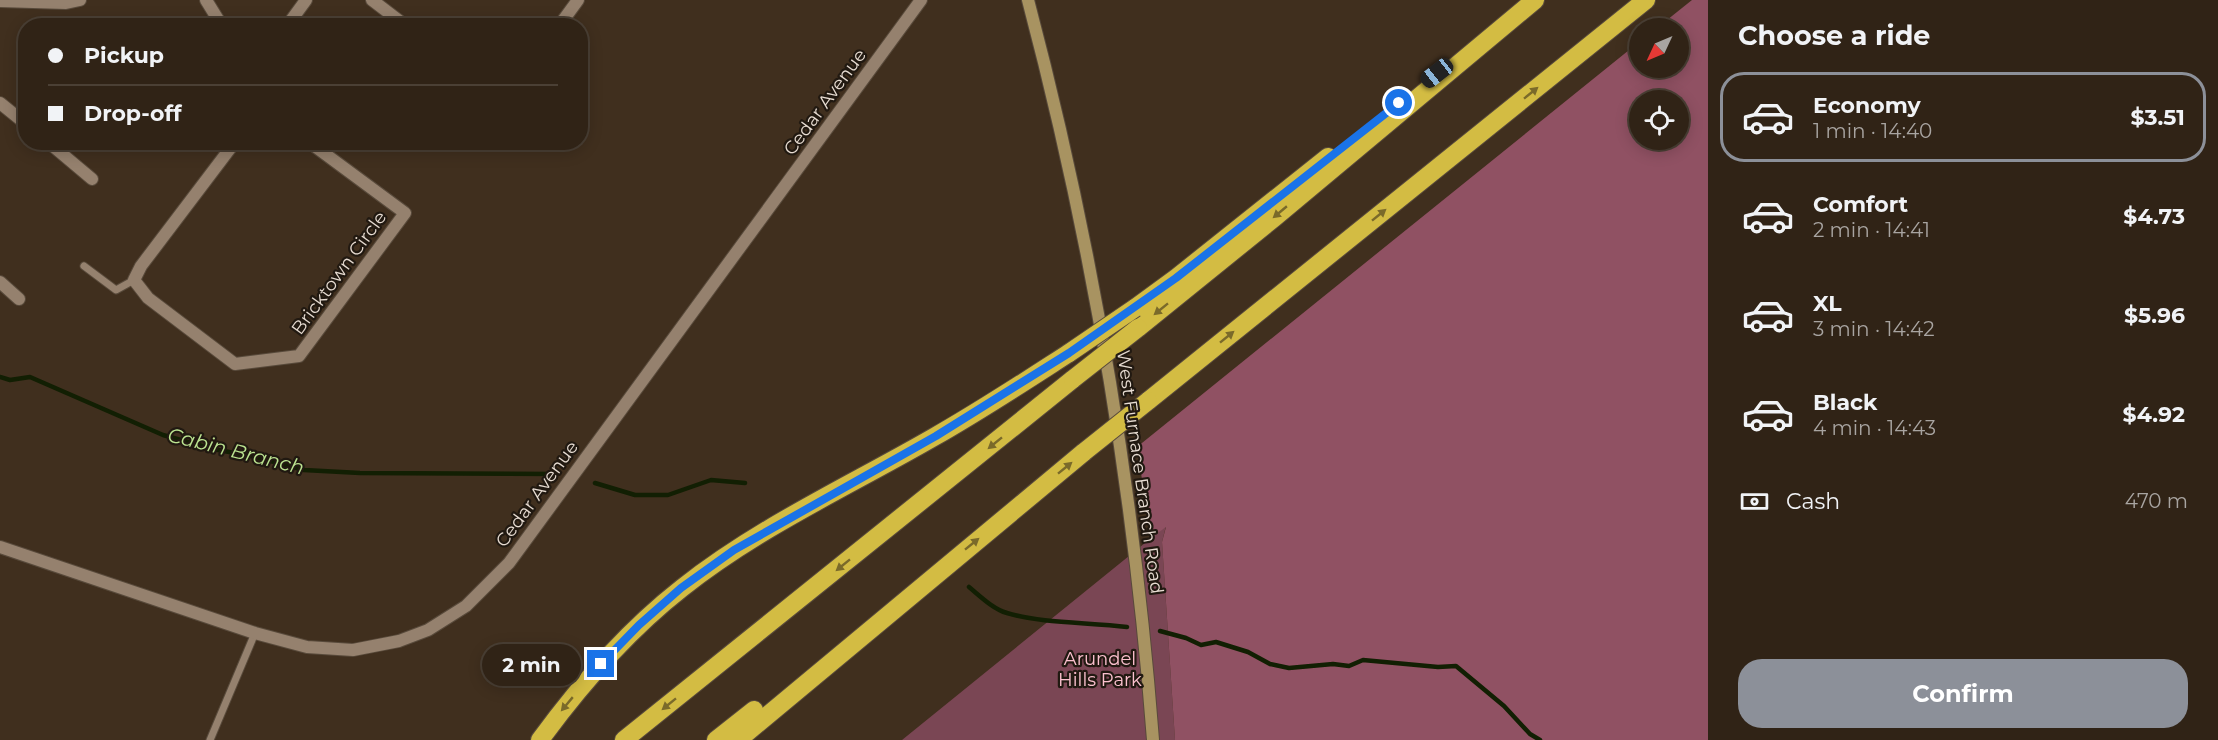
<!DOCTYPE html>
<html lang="en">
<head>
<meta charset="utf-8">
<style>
  :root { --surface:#302316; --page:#3c2f23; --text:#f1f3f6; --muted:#a8a4a1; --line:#4b4035; --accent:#8c9099 }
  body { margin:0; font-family:Montserrat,sans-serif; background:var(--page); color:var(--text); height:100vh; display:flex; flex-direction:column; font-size:22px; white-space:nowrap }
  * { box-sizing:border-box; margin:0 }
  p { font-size:20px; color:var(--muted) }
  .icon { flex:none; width:33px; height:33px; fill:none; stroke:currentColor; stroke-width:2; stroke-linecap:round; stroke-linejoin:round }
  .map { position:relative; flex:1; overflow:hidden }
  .drawer { display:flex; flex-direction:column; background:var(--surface); width:510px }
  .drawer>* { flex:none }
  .top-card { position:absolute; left:18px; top:18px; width:570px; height:132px; border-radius:24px; box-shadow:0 3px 15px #0003,0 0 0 2px var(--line); display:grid; align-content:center; height:132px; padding:0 30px; background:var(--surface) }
  .needle { width:39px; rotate:226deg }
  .tools { position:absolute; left:1629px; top:18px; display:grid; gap:12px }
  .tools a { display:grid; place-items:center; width:60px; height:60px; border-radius:50%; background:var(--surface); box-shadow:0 3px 15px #0003,0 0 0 2px var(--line); font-size:30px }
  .end { position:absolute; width:27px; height:27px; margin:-14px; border:8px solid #1a73e8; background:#fff; box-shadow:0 0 0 3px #fff }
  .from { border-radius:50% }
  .bubble { position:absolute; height:42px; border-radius:21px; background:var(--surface); box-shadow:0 3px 15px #0003,0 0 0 2px var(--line); font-size:20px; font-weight:700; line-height:42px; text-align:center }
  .car { position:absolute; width:18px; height:36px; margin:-18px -9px; border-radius:8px; box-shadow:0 0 4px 2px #0007; background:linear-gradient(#222 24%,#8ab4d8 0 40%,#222 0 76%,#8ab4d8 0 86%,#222 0) }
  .top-card b { display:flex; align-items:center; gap:21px; height:57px; font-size:22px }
  .top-card b+b { border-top:2px solid var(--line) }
  .top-card i { width:15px; height:15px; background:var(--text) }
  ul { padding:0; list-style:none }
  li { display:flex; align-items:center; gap:18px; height:90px; margin:0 12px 9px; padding:0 18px; border:3px solid transparent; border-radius:24px }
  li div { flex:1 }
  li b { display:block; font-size:22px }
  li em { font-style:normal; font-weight:700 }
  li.on { border-color:var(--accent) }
  li>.icon { width:54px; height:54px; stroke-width:1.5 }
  h2 { padding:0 30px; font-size:27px; line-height:72px }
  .pay { display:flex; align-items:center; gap:15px; height:66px; padding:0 30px; font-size:22px }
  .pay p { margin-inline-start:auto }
  .action { display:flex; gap:12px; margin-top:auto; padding:12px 30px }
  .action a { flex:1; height:69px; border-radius:24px; background:var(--accent); color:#fff; font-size:24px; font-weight:700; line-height:69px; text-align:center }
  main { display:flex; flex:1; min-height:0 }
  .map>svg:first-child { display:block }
  .green { fill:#7a4654 }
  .forest { fill:#905163; fill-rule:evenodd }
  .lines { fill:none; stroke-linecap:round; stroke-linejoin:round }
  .stream { stroke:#121f03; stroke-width:4.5 }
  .lane-casing { stroke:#584a3b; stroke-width:9 }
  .street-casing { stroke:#584a3b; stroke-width:14 }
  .secondary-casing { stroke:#584a3b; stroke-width:14 }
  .highway-casing { stroke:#584a3b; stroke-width:20 }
  .lane { stroke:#95816e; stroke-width:7 }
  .street { stroke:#95816e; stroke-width:12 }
  .secondary { stroke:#a89361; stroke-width:12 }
  .highway { stroke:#d3bc43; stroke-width:18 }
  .highway-bridge-casing { stroke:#584a3b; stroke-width:20; stroke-linecap:butt }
  .highway-bridge { stroke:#d3bc43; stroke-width:18 }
  .oneway { fill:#7a6a2a }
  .route { stroke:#1a73e8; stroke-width:8 }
  .labels { text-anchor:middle; stroke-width:4.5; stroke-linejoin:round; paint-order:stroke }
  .street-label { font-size:18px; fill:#e7dcd2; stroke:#211911 }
  .park-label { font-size:18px; fill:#fcc1cf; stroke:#211911 }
  .water-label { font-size:20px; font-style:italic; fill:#bce491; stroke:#211911 }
</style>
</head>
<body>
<main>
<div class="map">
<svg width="1708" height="740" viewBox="0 0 1708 740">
  <rect width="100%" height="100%" fill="#402f1e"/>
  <!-- green -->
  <path class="green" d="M1166,526L1162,542L1175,740H902Z"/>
  <!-- forest -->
  <path class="forest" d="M1692,0H1708V740H1175L1162,542L1166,527L1151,538L1137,447L1639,42L1640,68H1678V28H1657ZM1640,100H1678V140H1640Z"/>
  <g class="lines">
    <!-- stream -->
    <path class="stream" d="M0,377L10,380L30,377L163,435L213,449L256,457L304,470L360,473L555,474
      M595,483L635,495H668L711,480L745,483
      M969,587C980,596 993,609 1007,613C1044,624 1089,622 1127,627
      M1160,631L1186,638L1201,645L1216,642L1248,652L1270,664L1289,668L1333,664L1349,666L1363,660L1438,667L1456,666L1504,706L1530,734L1540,740"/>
    <!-- lane casing -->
    <g class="lane-casing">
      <path id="lane" d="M84,266L116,290L134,280
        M210,740L255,633"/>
    </g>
    <!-- street casing -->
    <g class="street-casing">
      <path id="street" d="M206,0L222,26
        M372,0L406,26
        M0,1L66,3L80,0
        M287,26L306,0
        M559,26L578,0
        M0,103L26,124
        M48,142L92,179
        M235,142L141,266L134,280L148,298L235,364L299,356L405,213L309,142
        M0,282L19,299
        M0,547L255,633L307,647L353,650L399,641L428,630L466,606L509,563L921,0"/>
    </g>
    <!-- secondary casing -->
    <g class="secondary-casing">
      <path id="secondary" d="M1028,0C1092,242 1134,490 1153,740"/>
    </g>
    <!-- highway casing -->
    <g class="highway-casing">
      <path id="highway" d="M1135,308L1176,278L1328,157
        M1138,328L1274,218L1535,0
        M1148,401L1646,0
        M540,740C581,684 627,631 682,588C759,527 849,486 934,437C980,411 1024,382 1069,353
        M624,740L1073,379
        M716,740L754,710
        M738,740L1084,452"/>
    </g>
    <!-- lane -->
    <use href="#lane" class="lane"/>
    <!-- street -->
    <use href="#street" class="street"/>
    <!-- secondary -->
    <use href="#secondary" class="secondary"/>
    <!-- highway -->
    <use href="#highway" class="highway"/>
    <!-- highway-bridge casing -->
    <g class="highway-bridge-casing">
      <path id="highway-bridge" d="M1069,353L1135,308
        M1073,379L1138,328
        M1084,452L1148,401"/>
    </g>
    <!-- highway-bridge -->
    <use href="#highway-bridge" class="highway-bridge"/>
  </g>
  <!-- one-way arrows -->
  <defs><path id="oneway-solid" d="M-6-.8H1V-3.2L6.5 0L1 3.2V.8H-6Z" transform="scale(1.5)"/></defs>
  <g class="oneway">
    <use href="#oneway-solid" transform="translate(1531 93) rotate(-39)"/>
    <use href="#oneway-solid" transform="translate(1280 212) rotate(140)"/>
    <use href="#oneway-solid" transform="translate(1379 215) rotate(-39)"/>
    <use href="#oneway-solid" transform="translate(1161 309) rotate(141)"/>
    <use href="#oneway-solid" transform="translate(1227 337) rotate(-39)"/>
    <use href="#oneway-solid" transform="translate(995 443) rotate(141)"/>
    <use href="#oneway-solid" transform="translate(1065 468) rotate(-39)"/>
    <use href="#oneway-solid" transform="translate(972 544) rotate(-39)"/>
    <use href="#oneway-solid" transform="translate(843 565) rotate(141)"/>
    <use href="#oneway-solid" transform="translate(567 704) rotate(130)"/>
    <use href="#oneway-solid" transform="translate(669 704) rotate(141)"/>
  </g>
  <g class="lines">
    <!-- route -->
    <path class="route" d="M601,664L639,625L681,588L734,550L936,436L1069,353L1176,278L1399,103"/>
  </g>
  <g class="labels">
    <!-- street labels -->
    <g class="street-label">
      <text transform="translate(825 102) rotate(-54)" y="6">Cedar Avenue</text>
      <text transform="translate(339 273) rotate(-54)" y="6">Bricktown Circle</text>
      <text transform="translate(1140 472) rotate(82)" y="6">West Furnace Branch Road</text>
      <text transform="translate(537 494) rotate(-54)" y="6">Cedar Avenue</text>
    </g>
    <!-- park labels -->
    <g class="park-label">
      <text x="1100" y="665">Arundel<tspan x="1100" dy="21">Hills Park</tspan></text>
    </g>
    <!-- water labels -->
    <g class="water-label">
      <text transform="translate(236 451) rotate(14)" y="7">Cabin Branch</text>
    </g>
  </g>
</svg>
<div class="tools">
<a><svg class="needle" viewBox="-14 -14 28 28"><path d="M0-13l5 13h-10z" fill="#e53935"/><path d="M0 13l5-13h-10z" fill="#a8a4a1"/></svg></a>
<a><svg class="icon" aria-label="locate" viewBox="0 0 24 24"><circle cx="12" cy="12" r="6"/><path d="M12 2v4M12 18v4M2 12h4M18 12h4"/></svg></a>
</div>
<i class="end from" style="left:1399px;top:103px"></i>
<i class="end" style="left:601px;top:664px"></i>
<div class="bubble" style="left:482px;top:644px;width:99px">2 min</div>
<i class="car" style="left:1437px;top:73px;rotate:232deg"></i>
<div class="top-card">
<b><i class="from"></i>Pickup</b>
<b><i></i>Drop-off</b>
</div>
</div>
<section class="drawer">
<h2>Choose a ride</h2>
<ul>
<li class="on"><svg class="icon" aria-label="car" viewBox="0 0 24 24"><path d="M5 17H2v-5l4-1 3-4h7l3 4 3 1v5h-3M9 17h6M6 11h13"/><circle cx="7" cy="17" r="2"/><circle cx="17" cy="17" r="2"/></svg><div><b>Economy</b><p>1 min · 14:40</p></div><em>$3.51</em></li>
<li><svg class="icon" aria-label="car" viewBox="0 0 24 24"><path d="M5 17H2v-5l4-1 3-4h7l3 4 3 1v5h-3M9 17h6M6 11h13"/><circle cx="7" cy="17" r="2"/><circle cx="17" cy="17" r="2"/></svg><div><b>Comfort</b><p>2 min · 14:41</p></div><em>$4.73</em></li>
<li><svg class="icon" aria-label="car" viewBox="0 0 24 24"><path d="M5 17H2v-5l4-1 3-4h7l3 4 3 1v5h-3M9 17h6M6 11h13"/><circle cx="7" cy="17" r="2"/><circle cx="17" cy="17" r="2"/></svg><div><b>XL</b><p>3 min · 14:42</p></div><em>$5.96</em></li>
<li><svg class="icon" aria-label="car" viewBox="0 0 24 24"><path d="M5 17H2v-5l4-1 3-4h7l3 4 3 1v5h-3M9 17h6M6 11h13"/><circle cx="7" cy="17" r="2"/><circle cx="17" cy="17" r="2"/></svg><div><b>Black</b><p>4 min · 14:43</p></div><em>$4.92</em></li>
</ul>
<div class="pay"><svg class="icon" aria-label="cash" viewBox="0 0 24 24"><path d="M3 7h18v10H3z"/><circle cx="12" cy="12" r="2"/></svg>Cash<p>470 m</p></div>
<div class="action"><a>Confirm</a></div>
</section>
</main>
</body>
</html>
